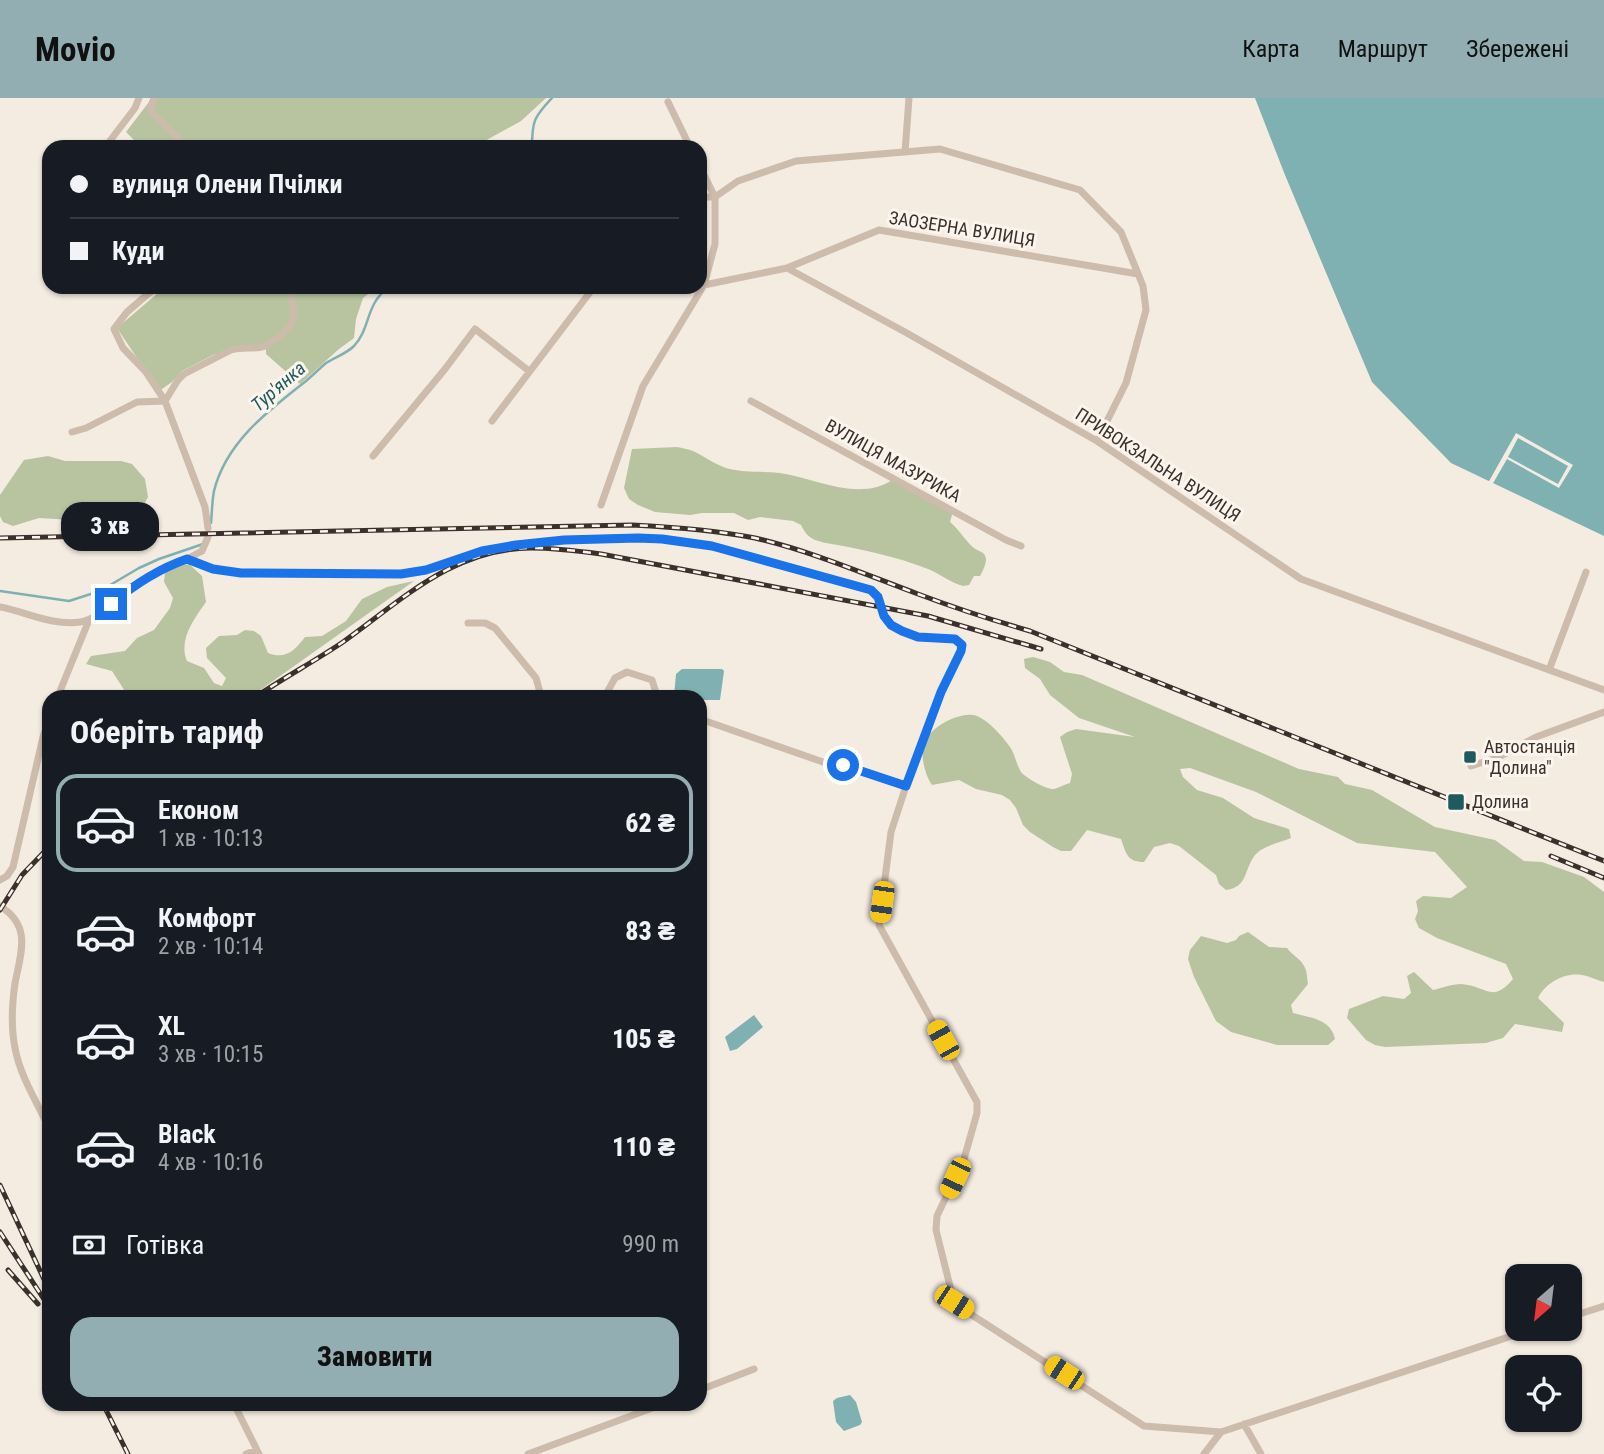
<!DOCTYPE html>
<html lang="uk">
<head>
<meta charset="utf-8">
<style>
  :root { --surface:#171b24; --page:#242831; --text:#f1f3f6; --muted:#9ea1a6; --line:#363941; --accent:#92aeb2 }
  body { margin:0; font-family:"Roboto Condensed",sans-serif; background:var(--page); color:var(--text); height:100vh; display:flex; flex-direction:column; font-size:26px; white-space:nowrap }
  * { box-sizing:border-box; margin:0 }
  p { font-size:23px; color:var(--muted) }
  .icon { flex:none; width:38px; height:38px; fill:none; stroke:currentColor; stroke-width:2; stroke-linecap:round; stroke-linejoin:round }
  .map { position:relative; flex:1; overflow:hidden }
  .sheet { position:absolute; left:42px; top:592px; width:665px; height:721px; display:flex; flex-direction:column; background:var(--surface); border-radius:21px; box-shadow:0 2px 5px #0004 }
  .sheet>* { flex:none }
  .top-card { position:absolute; left:42px; top:42px; width:665px; height:154px; border-radius:21px; box-shadow:0 2px 5px #0004; display:grid; align-content:center; height:154px; padding:0 28px; background:var(--surface) }
  .needle { width:46px; rotate:208deg }
  .controls { position:absolute; left:1505px; top:1166px; display:grid; gap:14px }
  .controls a { display:grid; place-items:center; width:77px; height:77px; border-radius:14px; background:var(--surface); box-shadow:0 2px 5px #0004; font-size:35px }
  .end { position:absolute; width:32px; height:32px; margin:-16px; border:9px solid #1a73e8; background:#fff; box-shadow:0 0 0 4px #fff }
  .from { border-radius:50% }
  .bubble { position:absolute; height:49px; border-radius:21px; background:var(--surface); box-shadow:0 2px 5px #0004; font-size:23px; font-weight:800; line-height:49px; text-align:center }
  .car { position:absolute; width:21px; height:42px; margin:-21px -10px; border-radius:9px; box-shadow:0 0 5px 2px #0007; background:linear-gradient(#f5c518 24%,#345 0 40%,#f5c518 0 76%,#345 0 86%,#f5c518 0) }
  .top-card b { display:flex; align-items:center; gap:24px; height:66px; font-size:26px }
  .top-card b+b { border-top:2px solid var(--line) }
  .top-card i { width:18px; height:18px; background:var(--text) }
  ul { padding:0; list-style:none }
  li { display:flex; align-items:center; gap:21px; height:98px; margin:0 14px 10px; padding:0 14px; border:4px solid transparent; border-radius:21px }
  li div { flex:1 }
  li b { display:block; font-size:26px }
  li em { font-style:normal; font-weight:800 }
  li.active { border-color:var(--accent) }
  li>.icon { width:63px; height:63px; stroke-width:1.5 }
  h2 { padding:0 28px; font-size:32px; line-height:84px }
  .pay { display:flex; align-items:center; gap:18px; height:77px; padding:0 28px; font-size:26px }
  .pay p { margin-inline-start:auto }
  .button { display:flex; gap:14px; margin-top:auto; padding:14px 28px }
  .button a { flex:1; height:80px; border-radius:21px; background:var(--accent); color:#111; font-size:28px; font-weight:800; line-height:80px; text-align:center }
  header { display:flex; align-items:center; gap:42px; box-sizing:border-box; height:98px; padding:0 35px; background:var(--accent); color:#111 }
  header strong { font-size:33px }
  nav { display:flex; gap:38px; margin-inline-start:auto; font-size:24px }
  .map>svg:first-child { display:block }
  .green { fill:#b8c4a0 }
  .water { fill:#7fb0b2 }
  .pier { fill:#f4ebe1; fill-rule:evenodd }
  .lines { fill:none; stroke-linecap:round; stroke-linejoin:round }
  .stream { stroke:#7fb0b2; stroke-width:2.5 }
  .street { stroke:#cdbbac; stroke-width:7 }
  .rail-casing { stroke:#3b302b; stroke-width:5 }
  .rail { stroke:#fbf5ee; stroke-width:2.5; stroke-dasharray:8; stroke-linecap:butt }
  .route { stroke:#1a73e8; stroke-width:9 }
  .poi-dot { fill:#1f5a5e; stroke:#fbf5ee; stroke-width:2.5 }
  .labels { text-anchor:middle; stroke-width:6; stroke-linejoin:round; paint-order:stroke }
  .street-label { font-size:18px; fill:#3b302b; stroke:#fbf5ee }
  .poi-label { font-size:18px; fill:#3b302b; stroke:#fbf5ee; text-anchor:start }
  .water-label { font-size:19px; font-style:italic; fill:#1f5a5e; stroke:#fbf5ee }
</style>
</head>
<body>
<header>
<strong>Movio</strong>
<nav><a>Карта</a><a>Маршрут</a><a>Збережені</a></nav>
</header>
<div class="map">
<svg width="1604" height="1356" viewBox="0 0 1604 1356">
  <rect width="100%" height="100%" fill="#f4ebe1"/>
  <!-- green -->
  <path class="green" d="M152,0H546L521,23L474,49H141L126,34Z
    M165,189H377L363,200L356,221L354,240L339,251L300,286L266,256V251L243,248L213,257L182,273L172,284L159,293L117,230Z
    M677,349C682,350 688,351 693,353C704,358 714,366 726,370C744,375 762,373 780,375C816,380 859,405 894,381L953,413L950,424C960,432 965,443 974,450C979,454 985,453 986,461C986,466 983,473 980,478H974L969,487L963,488C951,485 940,476 928,471C895,458 861,451 826,445C812,442 807,439 801,427L793,423L760,419L748,422L734,415H702L690,417L655,414L638,407L629,401L624,390L632,351Z
    M48,358L65,363H121L132,366L145,381L148,399L140,414L104,424L39,420L13,428L3,424L0,418V397L24,362Z
    M189,466L202,478L206,504C194,521 178,542 187,563L204,570L214,585L222,588L226,580L207,560L206,550L219,538L237,537L245,532L254,533L261,538L268,555C286,562 295,552 305,539L322,538L346,523L362,501L387,489L414,483L252,598H128L112,573L86,566L91,558L125,553L137,540L154,532L170,510L173,500L164,484L165,475L172,470Z
    M1033,559L1050,564L1064,574L1082,577L1299,671L1338,679L1345,686L1372,692L1435,729L1495,742L1524,763L1542,764L1584,779L1604,794V884C1597,882 1589,878 1582,877C1565,874 1545,885 1538,900L1564,925L1562,934L1515,926L1503,940L1486,945L1385,949L1375,947L1366,942L1347,920L1349,911L1383,898L1404,901L1411,895L1407,878L1414,874L1433,892C1441,890 1453,886 1461,886C1487,888 1492,906 1513,881L1506,866L1437,840L1419,830L1415,821L1418,813L1416,803L1423,798L1451,800L1467,789L1435,754L1357,745L1256,694L1190,670L1180,671L1183,679L1197,692L1223,700L1254,720L1289,731L1291,740C1281,744 1263,748 1256,756C1243,771 1249,789 1226,792L1219,786L1216,777L1179,748L1170,745L1154,749L1144,764C1127,764 1126,755 1121,741L1087,732L1071,753H1061L1053,749L1030,734L1023,727L1016,710L1010,702L1002,697L976,691L959,682L932,687C925,677 920,658 924,645C929,630 958,614 973,617C986,619 1003,639 1010,649C1015,656 1016,666 1021,674C1026,680 1047,692 1054,691C1059,690 1065,686 1070,685L1072,676L1060,639L1067,634L1076,631L1135,639L1079,620L1050,597L1040,581L1025,570L1024,561Z
    M1248,834L1269,849L1287,850C1292,857 1300,860 1304,868C1307,872 1307,880 1308,886L1291,907L1293,915C1311,920 1331,921 1335,941L1328,947H1277L1231,934L1216,923L1194,879L1188,861L1190,852L1201,838L1227,845L1236,842L1239,838Z"/>
  <!-- water -->
  <path class="water" d="M1255,0H1604V438L1451,365L1372,284L1285,77Z
    M682,571H722L724,573L720,602H700V598H674L676,576Z
    M754,917L763,929L737,951L730,953L725,939Z
    M850,1297L856,1304L862,1324L860,1327L844,1333L836,1324L833,1303L837,1300Z"/>
  <!-- pier -->
  <path class="pier" d="M1516,335L1573,367L1559,390L1507,361L1492,387L1488,385ZM1518,340L1568,368L1558,386L1508,359Z"/>
  <g class="lines">
    <!-- stream -->
    <path class="stream" d="M532,49C532,23 534,19 552,0
      M211,425C212,415 212,403 214,393C226,344 269,312 306,283C313,277 319,271 326,265C335,259 346,256 354,248C371,230 365,206 389,189
      M0,493L69,503L100,493L139,470L159,461L203,446"/>
    <!-- street -->
    <path class="street" d="M154,0L150,11L153,16L187,49
      M668,4L690,49
      M106,48L135,10L139,0
      M905,54L909,0
      M700,99H715
      M715,99L738,83L796,63L940,51L1080,92L1121,134L1143,188L1146,212L1126,285L1097,343
      M787,170L879,132L1138,176
      M704,187L787,170L905,234L1097,343L1301,481L1604,592
      M751,303L1006,442L1021,448
      M492,323L594,189
      M72,334L86,330L137,304L165,303L146,274L123,250L114,231L127,214L156,189
      M373,358L445,271L475,231L529,273
      M601,407L643,288L704,187L715,146V99L700,69
      M208,430L205,409L165,303L178,282L184,276L231,252C243,248 256,252 265,248C270,246 275,241 279,239C301,223 294,212 288,189
      M187,461L202,453L208,439
      M0,509C27,514 52,528 80,524C97,522 115,501 129,491C147,478 166,469 187,461L213,471L241,475L401,476L426,472L482,453L516,447L564,442L614,440L662,441L712,448L871,492L878,499L884,518L891,527L902,533L918,539L955,541L962,547L961,553L941,594L906,688L891,734L879,827L977,1004V1015L964,1061L937,1118L936,1132L954,1204
      M468,525H485L495,530L536,580L541,598
      M1549,572L1586,474
      M58,598L89,522
      M605,598L615,580L627,574L652,582L657,598
      M700,621L823,664L843,667L906,688
      M1471,668L1499,659L1536,639L1604,614
      M0,782L7,778L13,769L43,639L49,622
      M0,808C32,828 21,854 15,885C12,906 11,930 15,950C20,978 37,1004 49,1030
      M944,1199L1144,1328L1221,1334L1536,1230
      M1570,1219L1604,1208
      M700,1292L754,1271
      M234,1306L259,1356
      M1244,1326L1261,1356
      M246,1356L257,1352
      M528,1356L663,1306
      M1204,1356L1221,1334"/>
    <!-- rail casing -->
    <g class="rail-casing">
      <path id="rail" d="M0,440L632,427C673,429 714,432 755,440C811,453 864,476 918,496C955,510 992,522 1030,533L1604,763
        M257,598C285,579 315,563 343,544C402,502 454,450 531,450C555,450 578,453 601,456L928,518L1041,551
        M1551,758L1604,780
        M0,812L22,777L49,749
        M0,1087L49,1192
        M0,1134L49,1209
        M8,1172L38,1206
        M103,1306L128,1356"/>
    </g>
    <!-- rail -->
    <use href="#rail" class="rail"/>
  </g>
  <g class="lines">
    <!-- route -->
    <path class="route" d="M111,506C135,486 158,471 187,461L213,471L241,475L401,476L426,472L482,453L516,447L564,442L638,440L662,441L712,448L871,492L878,499L884,518L891,527L902,533L918,539L955,541L962,547L961,553L941,594L906,688L843,667"/>
  </g>
  <!-- markers -->
  <g class="poi-dot">
    <rect x="1463" y="652" width="14" height="14" rx="3.5"/>
    <rect x="1447" y="695" width="18" height="18" rx="3.5"/>
  </g>
  <g class="labels">
    <!-- street labels -->
    <g class="street-label">
      <text transform="translate(962 131) rotate(9)" y="6">ЗАОЗЕРНА ВУЛИЦЯ</text>
      <text transform="translate(893 363) rotate(29)" y="6">ВУЛИЦЯ МАЗУРИКА</text>
      <text transform="translate(1158 367) rotate(33)" y="6">ПРИВОКЗАЛЬНА ВУЛИЦЯ</text>
    </g>
    <!-- poi labels -->
    <g class="poi-label">
      <text x="1484" y="655">Автостанція<tspan x="1484" dy="21">"Долина"</tspan></text>
      <text x="1472" y="710">Долина</text>
    </g>
    <!-- water labels -->
    <g class="water-label">
      <text transform="translate(278 288) rotate(-41)" y="7">Тур'янка</text>
    </g>
  </g>
</svg>
<div class="controls">
<a><svg class="needle" viewBox="-14 -14 28 28"><path d="M0-13l5 13h-10z" fill="#e53935"/><path d="M0 13l5-13h-10z" fill="#9ea1a6"/></svg></a>
<a><svg class="icon" aria-label="locate" viewBox="0 0 24 24"><circle cx="12" cy="12" r="6"/><path d="M12 2v4M12 18v4M2 12h4M18 12h4"/></svg></a>
</div>
<i class="end from" style="left:843px;top:667px"></i>
<i class="end" style="left:111px;top:506px"></i>
<div class="bubble" style="left:61px;top:404px;width:98px">3 хв</div>
<i class="car" style="left:882px;top:804px;rotate:188deg"></i>
<i class="car" style="left:943px;top:942px;rotate:331deg"></i>
<i class="car" style="left:955px;top:1080px;rotate:205deg"></i>
<i class="car" style="left:954px;top:1204px;rotate:123deg"></i>
<i class="car" style="left:1064px;top:1275px;rotate:303deg"></i>
<div class="top-card">
<b><i class="from"></i>вулиця Олени Пчілки</b>
<b><i></i>Куди</b>
</div>
<section class="sheet">
<h2>Оберіть тариф</h2>
<ul>
<li class="active"><svg class="icon" aria-label="car" viewBox="0 0 24 24"><path d="M5 17H2v-5l4-1 3-4h7l3 4 3 1v5h-3M9 17h6M6 11h13"/><circle cx="7" cy="17" r="2"/><circle cx="17" cy="17" r="2"/></svg><div><b>Економ</b><p>1 хв · 10:13</p></div><em>62 ₴</em></li>
<li><svg class="icon" aria-label="car" viewBox="0 0 24 24"><path d="M5 17H2v-5l4-1 3-4h7l3 4 3 1v5h-3M9 17h6M6 11h13"/><circle cx="7" cy="17" r="2"/><circle cx="17" cy="17" r="2"/></svg><div><b>Комфорт</b><p>2 хв · 10:14</p></div><em>83 ₴</em></li>
<li><svg class="icon" aria-label="car" viewBox="0 0 24 24"><path d="M5 17H2v-5l4-1 3-4h7l3 4 3 1v5h-3M9 17h6M6 11h13"/><circle cx="7" cy="17" r="2"/><circle cx="17" cy="17" r="2"/></svg><div><b>XL</b><p>3 хв · 10:15</p></div><em>105 ₴</em></li>
<li><svg class="icon" aria-label="car" viewBox="0 0 24 24"><path d="M5 17H2v-5l4-1 3-4h7l3 4 3 1v5h-3M9 17h6M6 11h13"/><circle cx="7" cy="17" r="2"/><circle cx="17" cy="17" r="2"/></svg><div><b>Black</b><p>4 хв · 10:16</p></div><em>110 ₴</em></li>
</ul>
<div class="pay"><svg class="icon" aria-label="cash" viewBox="0 0 24 24"><path d="M3 7h18v10H3z"/><circle cx="12" cy="12" r="2"/></svg>Готівка<p>990 m</p></div>
<div class="button"><a>Замовити</a></div>
</section>
</div>
</body>
</html>
